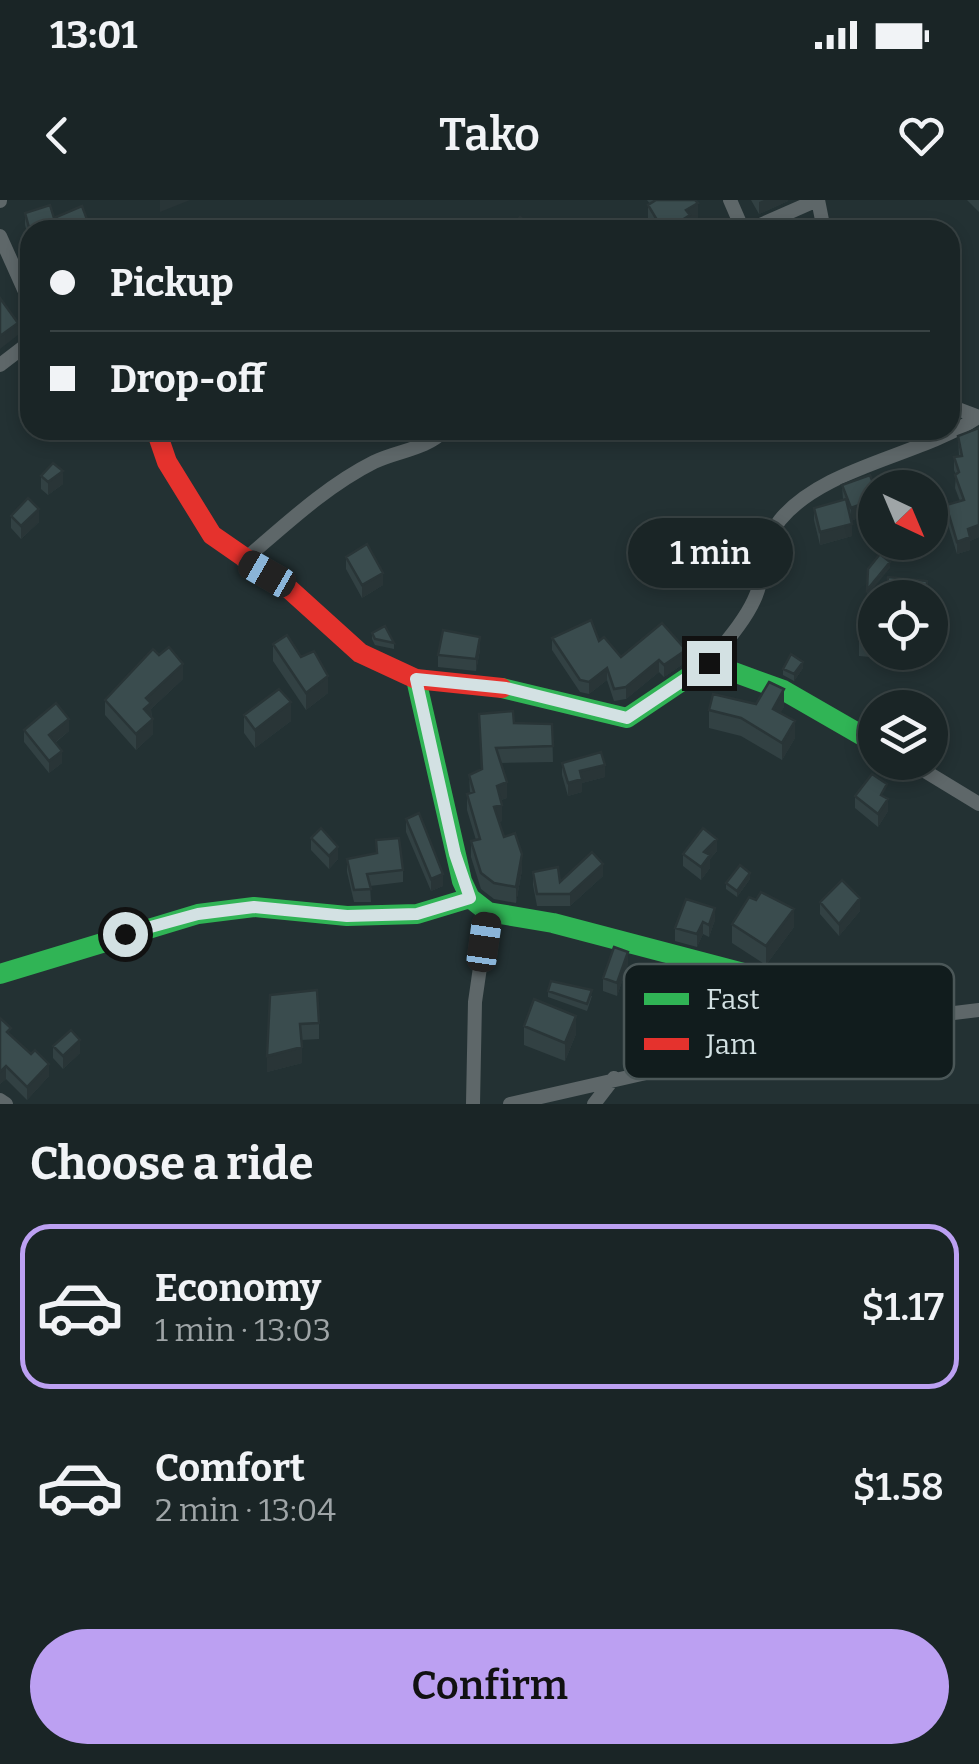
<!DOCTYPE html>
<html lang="en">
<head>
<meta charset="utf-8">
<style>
  :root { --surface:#1a2526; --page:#273132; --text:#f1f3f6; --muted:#9fa5a7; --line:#384243; --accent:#bca0f2 }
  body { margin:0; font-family:Bitter,serif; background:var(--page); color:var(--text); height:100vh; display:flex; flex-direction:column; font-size:38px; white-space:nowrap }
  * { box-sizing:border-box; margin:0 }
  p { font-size:32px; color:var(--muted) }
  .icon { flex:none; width:55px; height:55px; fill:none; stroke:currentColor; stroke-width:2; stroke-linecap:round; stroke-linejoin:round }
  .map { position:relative; height:904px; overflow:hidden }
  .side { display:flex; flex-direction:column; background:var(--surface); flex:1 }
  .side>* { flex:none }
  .hud { position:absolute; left:20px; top:20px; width:940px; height:220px; border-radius:30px; box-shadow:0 5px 15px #0003,0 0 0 2px var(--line); display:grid; align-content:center; height:220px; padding:0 30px; background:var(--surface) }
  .needle { width:65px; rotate:136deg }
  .tools { position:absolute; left:858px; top:270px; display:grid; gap:20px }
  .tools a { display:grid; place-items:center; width:90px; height:90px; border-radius:50%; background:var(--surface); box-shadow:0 5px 15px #0003,0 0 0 2px var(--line); font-size:50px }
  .end { position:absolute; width:45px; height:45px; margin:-22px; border:12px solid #d3e1e3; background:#111; box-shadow:0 0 0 5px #111 }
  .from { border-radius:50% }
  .bubble { position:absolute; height:70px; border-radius:35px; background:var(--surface); box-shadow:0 5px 15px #0003,0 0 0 2px var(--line); font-size:32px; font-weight:600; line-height:70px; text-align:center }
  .car { position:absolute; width:30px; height:60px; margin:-30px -15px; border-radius:12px; box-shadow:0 0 8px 2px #0007; background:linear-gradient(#222 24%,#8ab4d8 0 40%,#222 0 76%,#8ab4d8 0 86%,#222 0) }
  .hud b { display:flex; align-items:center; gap:35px; height:95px; font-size:38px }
  .hud b+b { border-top:2px solid var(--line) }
  .hud i { width:25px; height:25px; background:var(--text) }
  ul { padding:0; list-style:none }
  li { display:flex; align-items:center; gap:30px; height:165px; margin:0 20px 15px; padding:0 10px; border:5px solid transparent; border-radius:30px }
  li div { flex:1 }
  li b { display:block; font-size:38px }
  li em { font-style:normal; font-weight:600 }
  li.selected { border-color:var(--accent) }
  li>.icon { width:90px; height:90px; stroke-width:1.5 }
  h2 { padding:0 30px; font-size:45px; line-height:120px }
  .button { display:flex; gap:20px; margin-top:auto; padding:20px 30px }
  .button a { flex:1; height:115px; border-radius:60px; background:var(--accent); color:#111; font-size:40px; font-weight:600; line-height:115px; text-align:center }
  .status { display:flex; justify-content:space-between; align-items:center; height:70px; padding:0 50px; background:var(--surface); direction:ltr }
  .status svg { height:28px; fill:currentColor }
  header { display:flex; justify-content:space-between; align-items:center; height:130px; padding:0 30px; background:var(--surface); font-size:45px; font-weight:600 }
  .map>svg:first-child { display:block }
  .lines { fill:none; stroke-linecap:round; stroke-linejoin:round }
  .street { stroke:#5e6769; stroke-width:14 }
  .fast { stroke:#30b455; stroke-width:20 }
  .jam { stroke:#e5322d; stroke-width:20 }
  .wall { fill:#324143 }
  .shaded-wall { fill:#293537 }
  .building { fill:#3a4c4e; stroke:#293537; stroke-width:2.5 }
  .route { stroke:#d3e1e3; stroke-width:12 }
  .key { fill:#111c1d; stroke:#4b5758; stroke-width:2.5 }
  .key-label { font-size:28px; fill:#d3e1e3 }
</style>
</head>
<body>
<div class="status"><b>13:01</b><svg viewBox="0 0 49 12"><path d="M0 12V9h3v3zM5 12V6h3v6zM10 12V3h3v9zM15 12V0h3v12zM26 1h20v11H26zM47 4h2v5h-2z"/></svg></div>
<header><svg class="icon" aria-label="back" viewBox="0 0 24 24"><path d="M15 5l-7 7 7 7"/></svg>Tako<svg class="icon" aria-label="heart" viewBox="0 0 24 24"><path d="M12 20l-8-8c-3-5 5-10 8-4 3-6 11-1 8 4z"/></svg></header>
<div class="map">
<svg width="979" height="904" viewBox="0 0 979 904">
  <rect width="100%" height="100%" fill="#233133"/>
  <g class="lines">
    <!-- street -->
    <path class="street" d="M730,0L743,30
      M818,0L824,30
      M0,1V0
      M749,30L817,0
      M0,36L30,103
      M0,165L30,142
      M950,206L979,217
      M243,361C284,326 326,286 374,262C399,250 425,250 445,230
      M709,463C724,444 744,422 754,400C767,374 761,344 780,320C824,266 921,256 978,217
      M910,562L979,604
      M0,900L6,904
      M473,904L475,802L488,712
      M510,904L668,868L782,834L979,810
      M594,904L614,878"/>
    <!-- fast -->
    <path class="fast" d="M416,479L462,681L470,698L488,712L553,723L911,817
      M502,488L627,518L709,463L783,490L875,543
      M0,774L198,714L254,707L347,716L417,714L470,698"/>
    <!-- jam -->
    <path class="jam" d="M156,230L167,262L212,335L287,387L360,453L416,479L502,488"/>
  </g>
  <!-- wall -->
  <path class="wall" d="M647,0H695L698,22L690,27V30H651L648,24V5L650,4Z
    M751,0H788V1L759,14Z
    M967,0H979V12Z
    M25,13L54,18L30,30V43L25,25Z
    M979,228V337L970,341V350L957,354L946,318V305L960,301L955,288L956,275L954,270V257L959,256L958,236Z
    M41,276L63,284L48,295L41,289Z
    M842,285L875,311L851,321L852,336L820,345L814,320V308L843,300Z
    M11,316L39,322L21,339L11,328Z
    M346,357L383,385L362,398L346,369Z
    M875,421V452H922L920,468L881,464V458L859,456V439Z
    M372,433L394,443V449L375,445L372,439Z
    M552,438L599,441L621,457L686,462L664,477L659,472L626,499L614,501L607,480L589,494L580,492L552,450Z
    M273,444L301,457L328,493L306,510L273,461Z
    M480,450L476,471L438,467V455Z
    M803,468L794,481L783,475V469Z
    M183,479L151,509L153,534L136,550L105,515V500Z
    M756,504L784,507L780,513L795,538L782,560L741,536L709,528V510Z
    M479,514L514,523L552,524L553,562L501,563L507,598L501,600L502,621L499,622L504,637L522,670L516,703L494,699L481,689L471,657V641L476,640L467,610V594L470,593L469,575L481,569Z
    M244,515L291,521L255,548L244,533Z
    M24,530L69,531L55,543L62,563L49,573L24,542Z
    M562,563L605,577L582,583V592L568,596L562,575Z
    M855,596L887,597L888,611L878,627L855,608Z
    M406,619L443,686L431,691L406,632Z
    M311,638L338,659L329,669L311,650Z
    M376,640L403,670V682L370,686L371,702H354L347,672V659L376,653Z
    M717,651L710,659V668L701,680L683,666V654Z
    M533,672L560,682L603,676L570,706H537L533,685Z
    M750,679L737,697L726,689V683Z
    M820,702L860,711L839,736L820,714Z
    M715,720L709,737L703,734L697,747L675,741V728Z
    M732,724L794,727L766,765L732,743Z
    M628,764L617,796L603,791V778Z
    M548,791L592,796L587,811L548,797Z
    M270,795L319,823V839L301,840L302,863L267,872Z
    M0,818L11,836L49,876L27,900L6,879L0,884Z
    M524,826L576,834L565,861L524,845Z
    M53,846L80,853L63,869L53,858Z"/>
  <!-- shaded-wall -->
  <path class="shaded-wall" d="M160,0H190L160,12Z
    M764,0H788V1L759,14V2Z
    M698,3V22L690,27V30H666L686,10Z
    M18,123V135L0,149V136Z
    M63,271V284L48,295V282Z
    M875,299V311L851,321V308Z
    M39,309V322L21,339V326Z
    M852,324V336L820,345V332Z
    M979,325V337L970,341V350L957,354V342L968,329Z
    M890,362V368L867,396V390Z
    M383,373V385L362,398V385Z
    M480,437V450L476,471V459Z
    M686,450V462L664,477V465Z
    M659,460V472L626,499V487Z
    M803,462V468L794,481V474Z
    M183,464V479L151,509V518L144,509L146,498Z
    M607,468V480L589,494V482Z
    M328,476V493L306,510V493Z
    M784,489V507L773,526V509Z
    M291,502V521L255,548V530Z
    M69,519V531L49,547V535Z
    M153,519V534L136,550V534Z
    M795,521V538L782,560V543Z
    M62,551V563L49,573V561Z
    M605,565V577L582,583V592L568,596V583L580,571Z
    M507,582V598L497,601V586Z
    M888,599V611L878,627V614Z
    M502,605V621L494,623V607Z
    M717,639V651L710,659V668L701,680V667L704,652Z
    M338,647V659L329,669V656Z
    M522,654V670L516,703V687Z
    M603,664V676L570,706V694Z
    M750,673V679L737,697V691Z
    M443,674V686L431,691V679Z
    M860,698V711L839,736V724Z
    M715,708V720L709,737V725Z
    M794,709V727L766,765V746Z
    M703,722V734L697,747V734Z
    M628,752V764L617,796V783Z
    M576,816V834L565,861V843Z
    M80,840V853L63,869V856Z
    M302,847V863L267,872V856Z
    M49,864V876L27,900V887Z
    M6,866V879L0,884V872Z"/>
  <!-- building -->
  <path class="building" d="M656,0H695L698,3L686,10L690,15L666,30H663L648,5Z
    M50,5L54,18L82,6L91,30H30V31L25,13Z
    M520,17L534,30H509Z
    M0,98L18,123L0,136Z
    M979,228V325L968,329L970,337L957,342L946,305L964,300L955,275L959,272L954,257L962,256L958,236Z
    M53,263L63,271L48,282L41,276Z
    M870,275L875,288V299L851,308L842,285Z
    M28,298L39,309L21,326L11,316Z
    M846,299L852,324L820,332L814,308Z
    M367,344L383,373L362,385L346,357Z
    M880,354L890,362L867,390L868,369Z
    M888,377L927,381L926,398H886Z
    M591,420L599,441L604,437L621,457L662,423L686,450L664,465L659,460L626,487L614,489L607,468L589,482L580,480L552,438Z
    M860,420L875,421V440L859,439Z
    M385,426L394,443L375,439L372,433Z
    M443,430L480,437L476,459L438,455Z
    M287,435L301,457L314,451L328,476L306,493L273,444Z
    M169,447L183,464L146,498L151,503L144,509L153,519L136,534L105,500L153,449L159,455Z
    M791,454L803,462L794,474L783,469Z
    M769,482L784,489L773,509L795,521L782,543L741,518L709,510L713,494L756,504Z
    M279,489L291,502L255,530L244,515Z
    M56,503L69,519L49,535L62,551L49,561L24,530Z
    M513,511L514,523L552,524L553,546L496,548L507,582L497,586L502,605L494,607L504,637L515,633L522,654L516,687L494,683L481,673L471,641L480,639L467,594L474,592L469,575L482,569L479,514Z
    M601,552L605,565L580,571L582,579L568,583L562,563Z
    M872,574L887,584L881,595L888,599L878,614L855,596Z
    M419,613L443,674L431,679L406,619Z
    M321,628L338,647L329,656L311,638Z
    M703,628L717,639L704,652L710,655L701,667L683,654Z
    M399,638L403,670L367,674L371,689L354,690L347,659L377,653L376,640Z
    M592,652L603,664L570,694H537L533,672L558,667L560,682Z
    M740,665L750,673L737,691L726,683Z
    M842,680L860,698L839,724L820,702Z
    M761,692L794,709L766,746L732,724L749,697L756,700Z
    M686,699L715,708L709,725L703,722L697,734L675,728Z
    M614,747L628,752L617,783L603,778Z
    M551,781L592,790L587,804L548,791Z
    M317,790L319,823L300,824L302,847L267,856L270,795Z
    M534,799L576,816L565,843L524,826Z
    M0,818L11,828L7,832L31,854L35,850L49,864L27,887L6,866L0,872Z
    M71,830L80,840L63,856L53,846Z"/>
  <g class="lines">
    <!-- route -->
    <path class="route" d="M125,734L198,714L254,707L347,716L417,714L470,698L455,654L416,479L506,488L627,518L709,463"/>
  </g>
  <!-- legend -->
  <rect x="624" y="764" width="330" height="115" rx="15" class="key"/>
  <rect x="644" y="793" width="45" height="12" fill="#30b455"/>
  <rect x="644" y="838" width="45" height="12" fill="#e5322d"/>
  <g class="key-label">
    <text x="706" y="809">Fast</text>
    <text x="706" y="854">Jam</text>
  </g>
</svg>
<div class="tools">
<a><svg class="needle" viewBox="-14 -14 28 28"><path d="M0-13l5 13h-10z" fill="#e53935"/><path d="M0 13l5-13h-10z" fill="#9fa5a7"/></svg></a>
<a><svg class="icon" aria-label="locate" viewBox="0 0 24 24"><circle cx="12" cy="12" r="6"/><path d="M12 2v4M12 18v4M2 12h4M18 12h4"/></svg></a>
<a><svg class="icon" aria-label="layers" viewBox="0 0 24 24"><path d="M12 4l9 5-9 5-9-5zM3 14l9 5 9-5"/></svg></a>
</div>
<i class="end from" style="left:125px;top:734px"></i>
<i class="end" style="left:709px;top:463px"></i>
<div class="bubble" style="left:628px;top:318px;width:165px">1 min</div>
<i class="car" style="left:267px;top:374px;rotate:300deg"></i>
<i class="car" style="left:484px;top:742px;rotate:8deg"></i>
<div class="hud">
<b><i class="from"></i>Pickup</b>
<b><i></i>Drop-off</b>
</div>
</div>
<section class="side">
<h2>Choose a ride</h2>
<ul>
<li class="selected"><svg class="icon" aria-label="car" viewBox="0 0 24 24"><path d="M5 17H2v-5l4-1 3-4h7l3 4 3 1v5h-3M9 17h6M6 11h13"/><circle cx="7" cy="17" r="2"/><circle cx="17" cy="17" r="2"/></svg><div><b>Economy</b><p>1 min · 13:03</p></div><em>$1.17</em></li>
<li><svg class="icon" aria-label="car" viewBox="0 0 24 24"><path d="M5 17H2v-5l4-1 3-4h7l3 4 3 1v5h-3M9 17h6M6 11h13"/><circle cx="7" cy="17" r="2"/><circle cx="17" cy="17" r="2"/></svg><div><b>Comfort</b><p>2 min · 13:04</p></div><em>$1.58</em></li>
</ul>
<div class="button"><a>Confirm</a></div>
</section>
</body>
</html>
